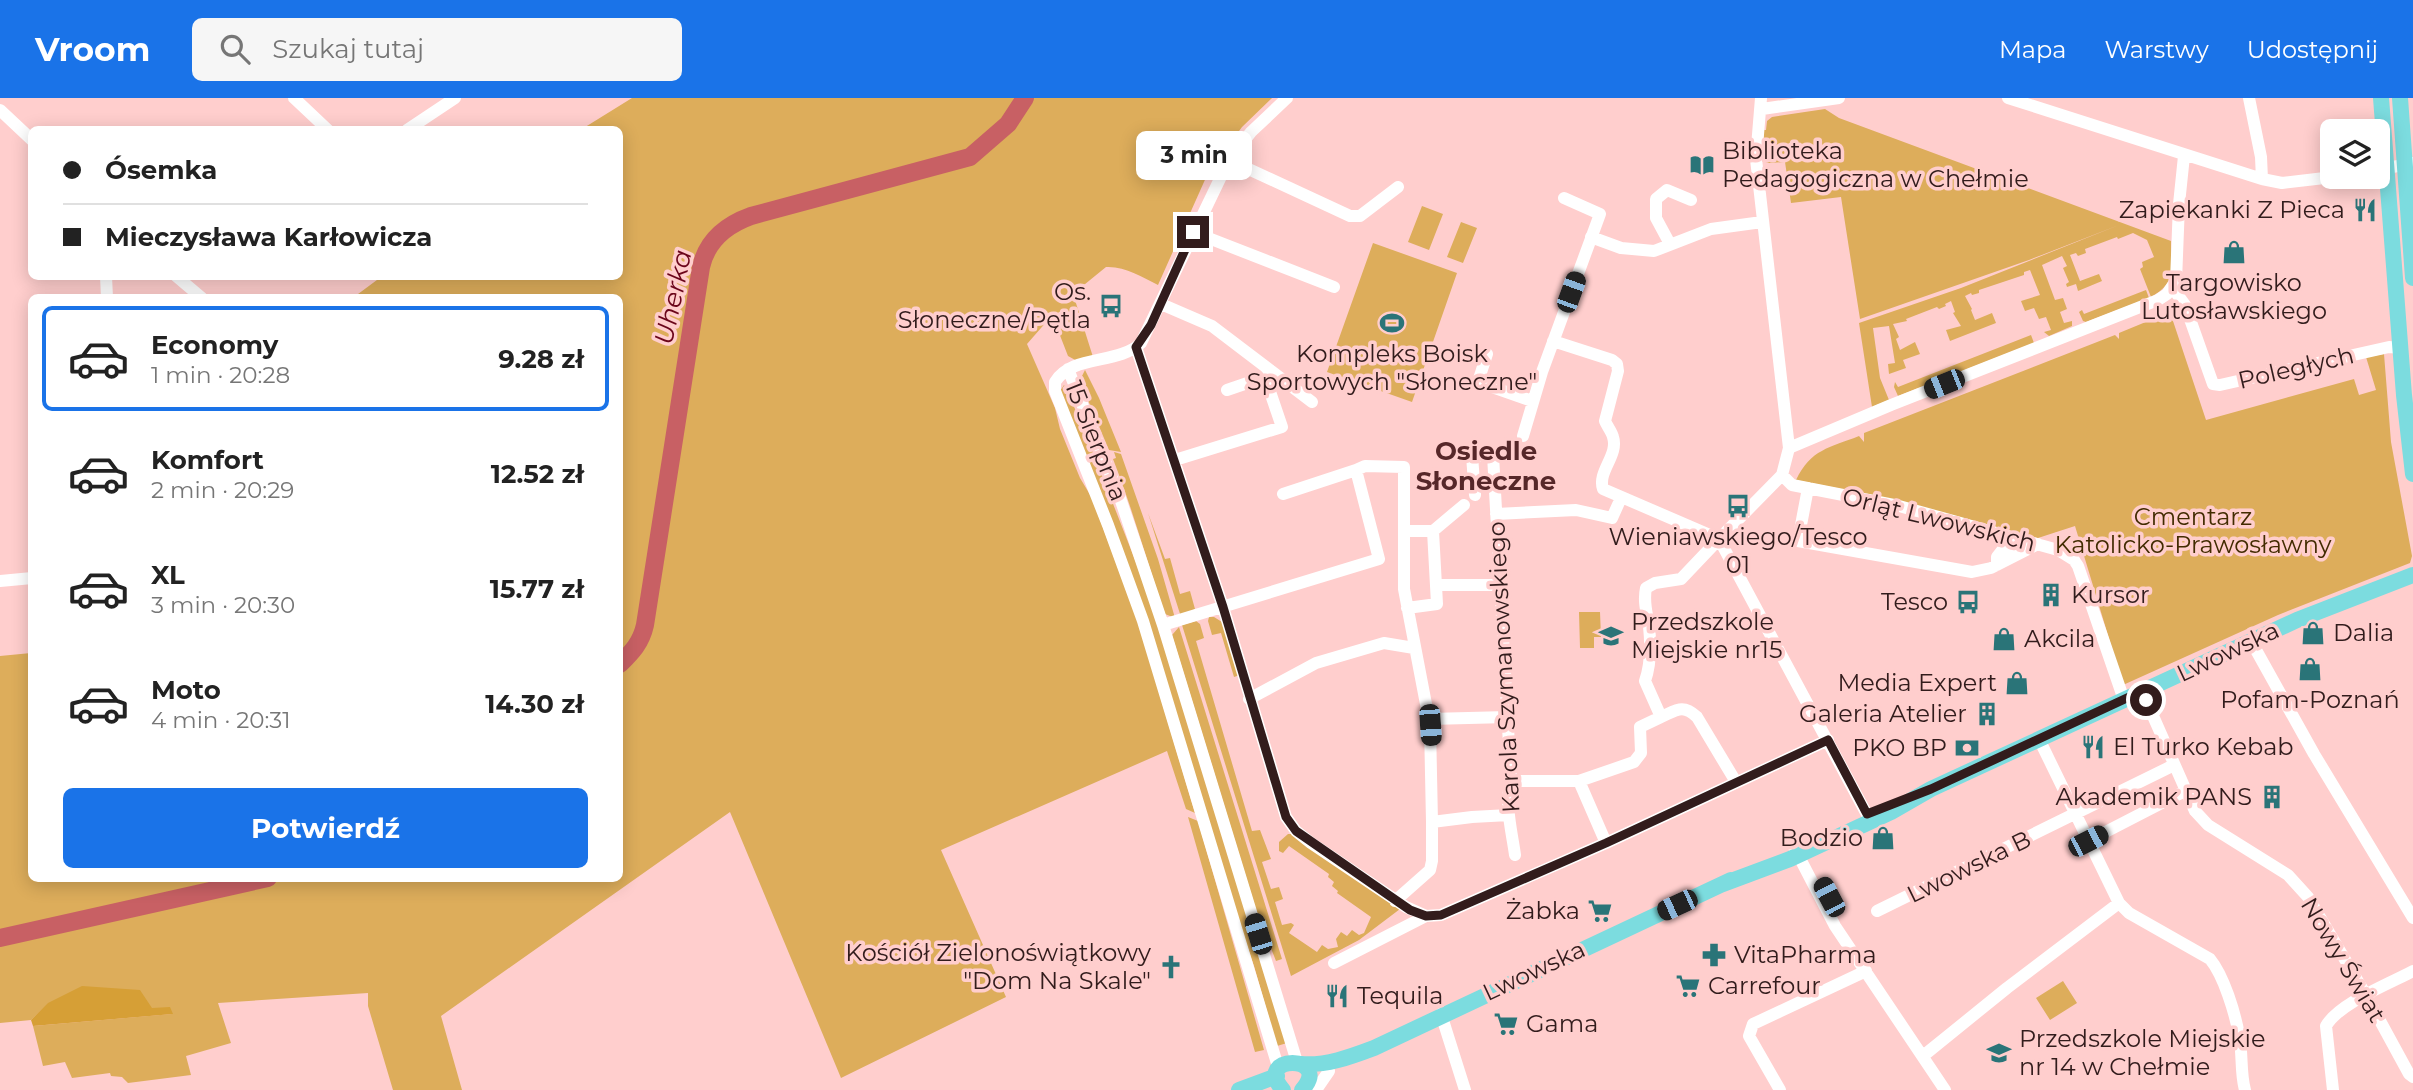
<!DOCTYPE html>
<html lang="pl">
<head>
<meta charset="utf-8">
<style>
  :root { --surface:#fff; --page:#f6f6f6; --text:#222; --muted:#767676; --line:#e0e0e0; --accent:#1a73e8 }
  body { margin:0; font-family:Montserrat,sans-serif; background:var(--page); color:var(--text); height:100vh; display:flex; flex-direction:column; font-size:26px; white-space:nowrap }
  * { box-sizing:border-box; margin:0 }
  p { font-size:23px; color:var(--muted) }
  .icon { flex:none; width:38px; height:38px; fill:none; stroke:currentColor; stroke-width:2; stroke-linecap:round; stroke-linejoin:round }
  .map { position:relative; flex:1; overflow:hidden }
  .sheet { position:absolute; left:28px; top:196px; width:595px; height:588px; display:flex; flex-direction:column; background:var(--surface); border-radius:10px; box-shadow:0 4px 18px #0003 }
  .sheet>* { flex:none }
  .guide { position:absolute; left:28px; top:28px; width:595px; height:154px; border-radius:10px; box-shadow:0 4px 18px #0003; display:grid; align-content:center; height:154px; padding:0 35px; background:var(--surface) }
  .controls { position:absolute; left:2320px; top:21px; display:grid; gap:14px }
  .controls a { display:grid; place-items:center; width:70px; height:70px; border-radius:10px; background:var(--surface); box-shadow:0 4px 18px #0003; font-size:35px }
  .end { position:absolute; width:32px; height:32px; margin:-16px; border:9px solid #321c1c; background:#fff; box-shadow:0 0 0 4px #fff }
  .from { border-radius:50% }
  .bubble { position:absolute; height:49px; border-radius:10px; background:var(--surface); box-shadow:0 4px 18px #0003; font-size:23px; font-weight:700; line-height:49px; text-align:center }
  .car { position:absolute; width:21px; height:42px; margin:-21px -10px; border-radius:9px; box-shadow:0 0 5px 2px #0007; background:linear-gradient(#222 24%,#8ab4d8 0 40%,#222 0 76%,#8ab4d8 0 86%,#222 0) }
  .guide b { display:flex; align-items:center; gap:24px; height:66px; font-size:26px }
  .guide b+b { border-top:2px solid var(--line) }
  .guide i { width:18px; height:18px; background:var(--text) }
  ul { padding:12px 0 0; list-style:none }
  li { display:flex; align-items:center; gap:21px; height:105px; margin:0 14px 10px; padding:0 21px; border:4px solid transparent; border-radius:10px }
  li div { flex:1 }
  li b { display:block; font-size:26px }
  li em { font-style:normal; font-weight:700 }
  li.on { border-color:var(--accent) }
  li>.icon { width:63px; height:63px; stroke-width:1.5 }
  .button { display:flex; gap:14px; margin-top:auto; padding:14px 35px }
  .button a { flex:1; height:80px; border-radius:10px; background:var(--accent); color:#fff; font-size:28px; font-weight:700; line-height:80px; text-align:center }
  header { display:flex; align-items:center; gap:42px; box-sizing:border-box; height:98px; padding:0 35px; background:var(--accent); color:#fff }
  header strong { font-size:33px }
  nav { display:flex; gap:38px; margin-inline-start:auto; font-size:24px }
  .search { width:490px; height:63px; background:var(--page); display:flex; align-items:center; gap:18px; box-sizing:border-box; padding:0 24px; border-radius:10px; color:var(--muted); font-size:26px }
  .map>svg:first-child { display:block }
  .green { fill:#ddad5b }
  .forest { fill:#d69f36 }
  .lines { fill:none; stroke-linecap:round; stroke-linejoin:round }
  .river { stroke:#c86064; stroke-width:18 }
  .minor { stroke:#fff; stroke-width:12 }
  .major { stroke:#7cdcdf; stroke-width:16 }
  .route { stroke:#321c1c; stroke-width:9 }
  .labels { text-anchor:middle; stroke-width:7; stroke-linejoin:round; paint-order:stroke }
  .poi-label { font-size:24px; fill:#321c1c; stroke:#ffcecd; text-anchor:start }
  .street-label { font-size:24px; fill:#321c1c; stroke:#ffcecd }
  .park-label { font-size:24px; fill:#422b00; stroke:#ffcecd }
  .water-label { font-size:26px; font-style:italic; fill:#6b051a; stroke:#ffcecd }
  .neighbourhood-label { font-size:26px; font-weight:bold; fill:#562729; stroke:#ffcecd }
</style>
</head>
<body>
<header>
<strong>Vroom</strong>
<div class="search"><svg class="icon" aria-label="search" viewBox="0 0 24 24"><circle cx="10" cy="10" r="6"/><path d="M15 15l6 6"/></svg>Szukaj tutaj</div>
<nav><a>Mapa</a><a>Warstwy</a><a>Udostępnij</a></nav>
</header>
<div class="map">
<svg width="2413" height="992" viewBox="0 0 2413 992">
  <rect width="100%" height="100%" fill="#ffcecd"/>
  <!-- green -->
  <path class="green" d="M632,0H1272L1242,29L1208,75L1158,187C1142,179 1125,168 1106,169L1079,191L1075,202L1093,259L1077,263L1068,258L1054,222H1048L1027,246L1055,310L1060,331L1080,380L1092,400L1138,524L1195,715L1186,711L1167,653L941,752L1006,899L841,980L730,714L441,918L462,992H393L368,908V895L218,905L231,945L186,958L191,977L128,985L122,979L111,978L110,975L72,980L65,964L43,968L33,928L172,916L152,910L49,905L31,922L0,925V558L31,555L32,780H620V200L354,199L381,179L620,178V32L582,31Z
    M1825,11L1839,20L2171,143C2171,170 2177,185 2151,199L2140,171L2143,169L2142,164L2154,159L2147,142L2133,135L2118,141L2117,139L2085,151L2086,155L2078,158L2076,155L2070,157L2080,183L2099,176L2102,183L2078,193L2076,186L2067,189L2066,186L2069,184L2063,170L2067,168L2062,158L2042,167L2055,202L2063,200L2067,211L2060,214L2064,225L2072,223V228L2049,238L2044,234L2051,232L2046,219L2039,221L2034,210L2025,213L2021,203L2040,197L2030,172L2024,174V177L1979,192V195L1972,197L1971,195L1965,198L1972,211L1971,212L1975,222L1992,215L1996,225L1950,243L1946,232L1961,228L1953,215L1955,214L1951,203L1945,206L1946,208L1939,211L1937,209L1906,221L1907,223L1893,226L1899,239L1896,241L1900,252L1915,244L1920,256L1903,262L1906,270L1889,276L1888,266L1895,265L1889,228L1873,230L1880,280L1889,302L1872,309L1859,225L1961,190L2119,127L2029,162L1860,221L1841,99L1791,105L1785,64L1769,65L1762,63L1764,32H1766L1767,23L1772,19Z
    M1422,108L1443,116L1429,152L1408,144Z
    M1461,124L1477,130L1463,165L1447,159Z
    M1373,145L1457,175L1412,304L1327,274Z
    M2146,192L2149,200L2086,224L2083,223L2079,214L2082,212L2084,216Z
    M2170,214L2206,322L2354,281L2359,297L2376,292L2366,259L2384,256L2391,344L2412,458L2410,465L2278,517L2123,587L2075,428L2038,440L1891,401L1796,382C1811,351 1829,350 1859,338L1864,344V335L2115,237L2119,241V235Z
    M2031,237L2034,245L1898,298L1894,289L1895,284L1898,289Z
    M1085,272L1099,300L1121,354L1109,352L1082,288L1081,280Z
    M1064,287L1081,324L1146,490L1287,945L1277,948L1254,868L1060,293Z
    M1114,354L1121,356L1158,461L1175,520L1165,516C1147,464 1133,412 1113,361L1116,360Z
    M1148,415L1165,461L1170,460L1180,496L1190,493L1195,511L1181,519Z
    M1579,514H1600L1601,539H1594V550H1580Z
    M1209,519H1214L1222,524L1240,577L1234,579L1221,535L1212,537L1208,523Z
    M1196,523L1200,526L1204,540L1196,543L1252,733L1260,732L1271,761L1262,764L1271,791L1279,789L1283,801L1275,804L1282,827L1291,825L1294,827L1289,835L1317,854L1322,847L1328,851L1338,849L1336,841L1341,834L1347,838L1352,832L1359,837L1364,835L1371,819L1337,795L1338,793L1332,788L1334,784L1328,779L1329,776L1289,748L1283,755L1279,753V744L1288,736H1292L1400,811L1359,842L1291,878L1182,527Z
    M1179,529L1282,861L1276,863L1257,815L1172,537Z
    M1188,719L1198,723L1264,952L1255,954Z
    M2063,883L2077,905L2050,922L2036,900Z"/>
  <!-- forest -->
  <path class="forest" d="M82,888L140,892L152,910L170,909L173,916L33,928L31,922L48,905Z"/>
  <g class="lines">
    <!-- river -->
    <path class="river" d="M620,566C632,554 641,545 645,527L701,169C707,142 726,127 751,118L970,59L1008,26L1025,0
      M0,840L268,780"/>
    <!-- minor -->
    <path class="minor" d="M294,0L328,32
      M1761,0L1756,61L1789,350L1782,377L1719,441L1871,724
      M2008,0L2262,81L2282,85L2333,79
      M2249,0L2261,59L2262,81
      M1762,11L1839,0
      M0,12L32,42
      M407,32L455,0
      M1229,62L1350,118H1360L1398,89
      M2378,72L2413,65
      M1193,134L1334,189
      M1591,139L1621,150L1654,153L1711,131L1762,124
      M1670,146L1656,120V101L1667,92L1691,102
      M106,178L107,200
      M176,178L202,200
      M2172,189L2185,207L2213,286L2220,287L2389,249L2400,250
      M1161,206L1212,228L1312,304
      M1136,249L1223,509L1286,719L1296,733L1311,745L1406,809L1426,818L1441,817L1606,745L1828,642
      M1487,256L1478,284L1532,303
      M1068,271L1120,400L1163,527L1297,964
      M1227,292L1265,279
      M1523,338L1542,274L1600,116L1564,100
      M1789,350L1891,307L2158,202L2167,196L2176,183L2179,106L2184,58
      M1175,362L1282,329L1265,279L1270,272
      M1356,372L1365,368L1404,369V433
      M1782,377L1792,387L1899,408L2058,452L2074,462L2078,468L2124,602
      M1808,390L1798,443L1972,474L1991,470L2038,446
      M1475,397L1472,358L1493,357L1511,683C1504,706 1512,734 1515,757
      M1496,416L1576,412L1612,420L1621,400
      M1997,467V459L2004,450L2028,451
      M0,483L32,480
      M1437,487H1500
      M1407,510L1437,506L1433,433
      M1163,527L1379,461L1356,372L1283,396
      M2251,543L2314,656L2413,820
      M2142,593L2195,713L2208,727L2288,777L2308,799L2366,897L2409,976L2413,979
      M1249,601L1316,565L1384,545L1414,550
      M1661,619C1677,612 1683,606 1697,619L1736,684
      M1429,621L1508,619
      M2039,641L2119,805L2129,815L2210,861C2224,878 2235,915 2239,937C2243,956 2240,974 2245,992
      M1511,683H1579L1634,664L1641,655L1640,629L1661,619L1645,583C1651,566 1651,547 1649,528C1647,515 1643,504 1646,490L1655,485L1681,481L1719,441L1603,391C1597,374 1619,357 1613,339C1612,334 1607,328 1605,323L1618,273L1617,266L1612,262L1553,243
      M1579,683L1606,745
      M1432,724L1430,627L1404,491V433H1433L1464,407
      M2088,743L2185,693
      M1794,749L1835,828L1945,992
      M1395,803L1430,772L1432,763V724L1472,719L1509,717
      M1877,813L2174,667
      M1334,865L1426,818
      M1441,916L1465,992
      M1923,958L2007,890L2119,805
      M1279,972L1143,523L1108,427L1055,293V284C1072,256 1118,267 1141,245L1229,62L1251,34L1287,0
      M1316,992L1329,973
      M1780,992L1749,938L1753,926L1866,873
      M2333,992L2326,928C2339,905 2389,886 2413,873"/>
    <!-- major -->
    <path class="major" d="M2381,0L2404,297L2413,376
      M2400,0L2413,180
      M1723,786L1790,761L1891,714L1931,691L2297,522L2413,477
      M1301,966C1326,968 1350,959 1374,950L1731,782
      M1239,992L1277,978
      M1283,992C1251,956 1334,956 1302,992"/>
  </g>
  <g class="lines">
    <!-- route -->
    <path class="route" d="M1193,134L1151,227L1136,249L1223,509L1286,719L1296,733L1410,812L1426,818L1441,817L1606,745L1828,642L1867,716L1931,691L2142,593L2146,602"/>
  </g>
  <!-- icons -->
  <defs>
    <g id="library-bare" transform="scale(1.89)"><path d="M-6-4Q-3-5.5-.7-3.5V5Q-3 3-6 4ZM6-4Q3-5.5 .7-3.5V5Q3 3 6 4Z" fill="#2a7478" stroke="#ffcecd" stroke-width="2.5" paint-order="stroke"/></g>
    <g id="restaurant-bare" transform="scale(1.89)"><path d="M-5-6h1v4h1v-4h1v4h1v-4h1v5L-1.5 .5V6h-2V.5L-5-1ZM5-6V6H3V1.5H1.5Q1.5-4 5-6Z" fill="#2a7478" stroke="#ffcecd" stroke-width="2.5" paint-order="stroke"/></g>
    <g id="shop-bare" transform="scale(1.89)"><path d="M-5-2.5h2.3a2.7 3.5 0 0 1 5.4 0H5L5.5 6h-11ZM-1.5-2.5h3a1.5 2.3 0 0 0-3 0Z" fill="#2a7478" stroke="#ffcecd" stroke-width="2.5" paint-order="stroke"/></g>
    <g id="bus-bare" transform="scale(1.89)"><path d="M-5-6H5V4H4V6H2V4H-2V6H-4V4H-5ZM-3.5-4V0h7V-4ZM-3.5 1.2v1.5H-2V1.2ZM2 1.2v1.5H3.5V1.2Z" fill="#2a7478" stroke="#ffcecd" stroke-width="2.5" paint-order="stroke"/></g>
    <g id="stadium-bare" transform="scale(1.89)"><path d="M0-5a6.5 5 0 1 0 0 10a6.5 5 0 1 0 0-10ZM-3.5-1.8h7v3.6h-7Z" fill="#2a7478" stroke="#ffcecd" stroke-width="2.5" paint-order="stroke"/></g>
    <g id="building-bare" transform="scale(1.89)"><path d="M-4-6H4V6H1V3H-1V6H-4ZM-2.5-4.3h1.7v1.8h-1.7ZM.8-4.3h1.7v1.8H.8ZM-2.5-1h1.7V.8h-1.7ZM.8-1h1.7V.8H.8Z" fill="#2a7478" stroke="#ffcecd" stroke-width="2.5" paint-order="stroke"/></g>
    <g id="school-bare" transform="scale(1.89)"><path d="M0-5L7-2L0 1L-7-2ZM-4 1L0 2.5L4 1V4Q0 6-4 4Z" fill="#2a7478" stroke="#ffcecd" stroke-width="2.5" paint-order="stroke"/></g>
    <g id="bank-bare" transform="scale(1.89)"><path d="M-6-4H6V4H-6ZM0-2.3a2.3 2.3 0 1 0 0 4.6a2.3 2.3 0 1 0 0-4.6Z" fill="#2a7478" stroke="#ffcecd" stroke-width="2.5" paint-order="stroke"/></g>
    <g id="supermarket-bare" transform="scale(1.89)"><path d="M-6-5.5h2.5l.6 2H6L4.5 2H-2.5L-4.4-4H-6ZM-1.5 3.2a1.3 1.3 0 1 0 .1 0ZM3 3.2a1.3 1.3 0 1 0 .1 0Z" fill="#2a7478" stroke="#ffcecd" stroke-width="2.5" paint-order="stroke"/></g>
    <g id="pharmacy-bare" transform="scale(1.89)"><path d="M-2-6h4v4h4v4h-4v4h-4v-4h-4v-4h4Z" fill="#2a7478" stroke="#ffcecd" stroke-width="2.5" paint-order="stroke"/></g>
    <g id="church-bare" transform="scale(1.89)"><path d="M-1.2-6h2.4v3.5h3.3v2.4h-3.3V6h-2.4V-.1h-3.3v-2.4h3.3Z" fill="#2a7478" stroke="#ffcecd" stroke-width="2.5" paint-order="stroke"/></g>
  </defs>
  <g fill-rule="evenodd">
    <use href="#library-bare" x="1702" y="67"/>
    <use href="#restaurant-bare" x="2365" y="112"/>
    <use href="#shop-bare" x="2234" y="154"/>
    <use href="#bus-bare" x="1111" y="208"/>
    <use href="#stadium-bare" x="1392" y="225"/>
    <use href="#bus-bare" x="1738" y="408"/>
    <use href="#building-bare" x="2051" y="497"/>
    <use href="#bus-bare" x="1968" y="504"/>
    <use href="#shop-bare" x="2313" y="535"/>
    <use href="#school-bare" x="1611" y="538"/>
    <use href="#shop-bare" x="2004" y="541"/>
    <use href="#shop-bare" x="2310" y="571"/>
    <use href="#shop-bare" x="2017" y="585"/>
    <use href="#building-bare" x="1987" y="616"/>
    <use href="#restaurant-bare" x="2093" y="649"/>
    <use href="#bank-bare" x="1967" y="650"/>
    <use href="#building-bare" x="2272" y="699"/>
    <use href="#shop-bare" x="1883" y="740"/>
    <use href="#supermarket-bare" x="1600" y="813"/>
    <use href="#pharmacy-bare" x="1714" y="857"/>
    <use href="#church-bare" x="1171" y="869"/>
    <use href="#supermarket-bare" x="1688" y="888"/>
    <use href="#restaurant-bare" x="1337" y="898"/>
    <use href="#supermarket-bare" x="1506" y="926"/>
    <use href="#school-bare" x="1999" y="955"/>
  </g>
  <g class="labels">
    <!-- poi labels -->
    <g class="poi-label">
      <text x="1722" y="61">Biblioteka<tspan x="1722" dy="28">Pedagogiczna w Chełmie</tspan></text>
      <text x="2345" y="120" text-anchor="end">Zapiekanki Z Pieca</text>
      <text x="2234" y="193" text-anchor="middle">Targowisko<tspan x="2234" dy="28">Lutosławskiego</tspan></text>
      <text x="1091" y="202" text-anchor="end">Os.<tspan x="1091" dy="28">Słoneczne/Pętla</tspan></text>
      <text x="1392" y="264" text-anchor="middle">Kompleks Boisk<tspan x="1392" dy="28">Sportowych "Słoneczne"</tspan></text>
      <text x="1738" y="447" text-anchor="middle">Wieniawskiego/Tesco<tspan x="1738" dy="28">01</tspan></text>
      <text x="2071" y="505">Kursor</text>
      <text x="1948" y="512" text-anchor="end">Tesco</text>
      <text x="1631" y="532">Przedszkole<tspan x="1631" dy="28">Miejskie nr15</tspan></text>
      <text x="2333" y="543">Dalia</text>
      <text x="2024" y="549">Akcila</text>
      <text x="1997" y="593" text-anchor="end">Media Expert</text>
      <text x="2310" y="610" text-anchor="middle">Pofam-Poznań</text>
      <text x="1967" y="624" text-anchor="end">Galeria Atelier</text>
      <text x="2113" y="657">El Turko Kebab</text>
      <text x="1947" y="658" text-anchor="end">PKO BP</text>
      <text x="2252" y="707" text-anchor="end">Akademik PANS</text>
      <text x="1863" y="748" text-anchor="end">Bodzio</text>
      <text x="1580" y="821" text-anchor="end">Żabka</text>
      <text x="1151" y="863" text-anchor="end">Kościół Zielonoświątkowy<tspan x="1151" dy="28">"Dom Na Skale"</tspan></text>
      <text x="1734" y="865">VitaPharma</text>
      <text x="1708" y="896">Carrefour</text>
      <text x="1357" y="906">Tequila</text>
      <text x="1526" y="934">Gama</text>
      <text x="2019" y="949">Przedszkole Miejskie<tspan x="2019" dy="28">nr 14 w Chełmie</tspan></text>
    </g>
    <!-- street labels -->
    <g class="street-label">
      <text transform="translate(2296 270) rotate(-13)" y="8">Poległych</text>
      <text transform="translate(1096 343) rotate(68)" y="8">15 Sierpnia</text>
      <text transform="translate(1939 422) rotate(14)" y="8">Orląt Lwowskich</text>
      <text transform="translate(2228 554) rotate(-25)" y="8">Lwowska</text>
      <text transform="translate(1504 569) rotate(-93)" y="8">Karola Szymanowskiego</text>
      <text transform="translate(1969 769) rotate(-26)" y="8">Lwowska B</text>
      <text transform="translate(2343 862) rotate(59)" y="8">Nowy Świat</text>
      <text transform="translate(1534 873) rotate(-25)" y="8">Lwowska</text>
    </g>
    <!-- park labels -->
    <g class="park-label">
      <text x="2193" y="427">Cmentarz<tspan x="2193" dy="28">Katolicko-Prawosławny</tspan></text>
    </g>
    <!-- water labels -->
    <g class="water-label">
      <text transform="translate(673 199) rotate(-78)" y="9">Uherka</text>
    </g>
    <!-- neighbourhood labels -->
    <g class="neighbourhood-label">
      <text x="1486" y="362">Osiedle<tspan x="1486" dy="30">Słoneczne</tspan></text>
    </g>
  </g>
</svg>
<div class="controls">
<a><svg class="icon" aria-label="layers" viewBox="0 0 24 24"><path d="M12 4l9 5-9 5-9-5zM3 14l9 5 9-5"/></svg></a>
</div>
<i class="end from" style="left:2146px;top:602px"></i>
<i class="end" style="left:1193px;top:134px"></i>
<div class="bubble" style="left:1136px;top:33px;width:116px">3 min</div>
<i class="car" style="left:1571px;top:194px;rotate:20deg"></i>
<i class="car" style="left:1944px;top:286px;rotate:248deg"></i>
<i class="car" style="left:1430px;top:627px;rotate:176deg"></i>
<i class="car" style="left:2088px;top:743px;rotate:63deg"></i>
<i class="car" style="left:1829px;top:799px;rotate:332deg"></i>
<i class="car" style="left:1677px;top:807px;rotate:245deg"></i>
<i class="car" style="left:1258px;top:836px;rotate:343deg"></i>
<div class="guide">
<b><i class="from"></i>Ósemka</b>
<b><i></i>Mieczysława Karłowicza</b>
</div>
<section class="sheet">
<ul>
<li class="on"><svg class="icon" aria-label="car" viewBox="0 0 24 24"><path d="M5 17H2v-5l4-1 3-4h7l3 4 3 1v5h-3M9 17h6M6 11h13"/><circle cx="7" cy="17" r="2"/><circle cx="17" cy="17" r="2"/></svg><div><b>Economy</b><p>1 min · 20:28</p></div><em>9.28 zł</em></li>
<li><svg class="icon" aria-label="car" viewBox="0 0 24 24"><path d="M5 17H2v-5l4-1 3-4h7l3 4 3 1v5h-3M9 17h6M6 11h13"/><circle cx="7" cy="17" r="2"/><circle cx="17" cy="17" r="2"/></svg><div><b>Komfort</b><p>2 min · 20:29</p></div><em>12.52 zł</em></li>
<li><svg class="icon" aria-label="car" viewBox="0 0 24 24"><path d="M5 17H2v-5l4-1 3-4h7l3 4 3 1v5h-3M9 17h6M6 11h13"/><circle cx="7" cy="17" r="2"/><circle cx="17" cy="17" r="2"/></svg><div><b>XL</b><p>3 min · 20:30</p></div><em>15.77 zł</em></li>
<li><svg class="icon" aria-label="car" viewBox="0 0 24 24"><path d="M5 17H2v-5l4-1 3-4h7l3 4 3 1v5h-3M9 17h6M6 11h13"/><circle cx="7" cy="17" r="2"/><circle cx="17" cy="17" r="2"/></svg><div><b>Moto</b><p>4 min · 20:31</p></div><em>14.30 zł</em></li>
</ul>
<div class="button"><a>Potwierdź</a></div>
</section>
</div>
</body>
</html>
